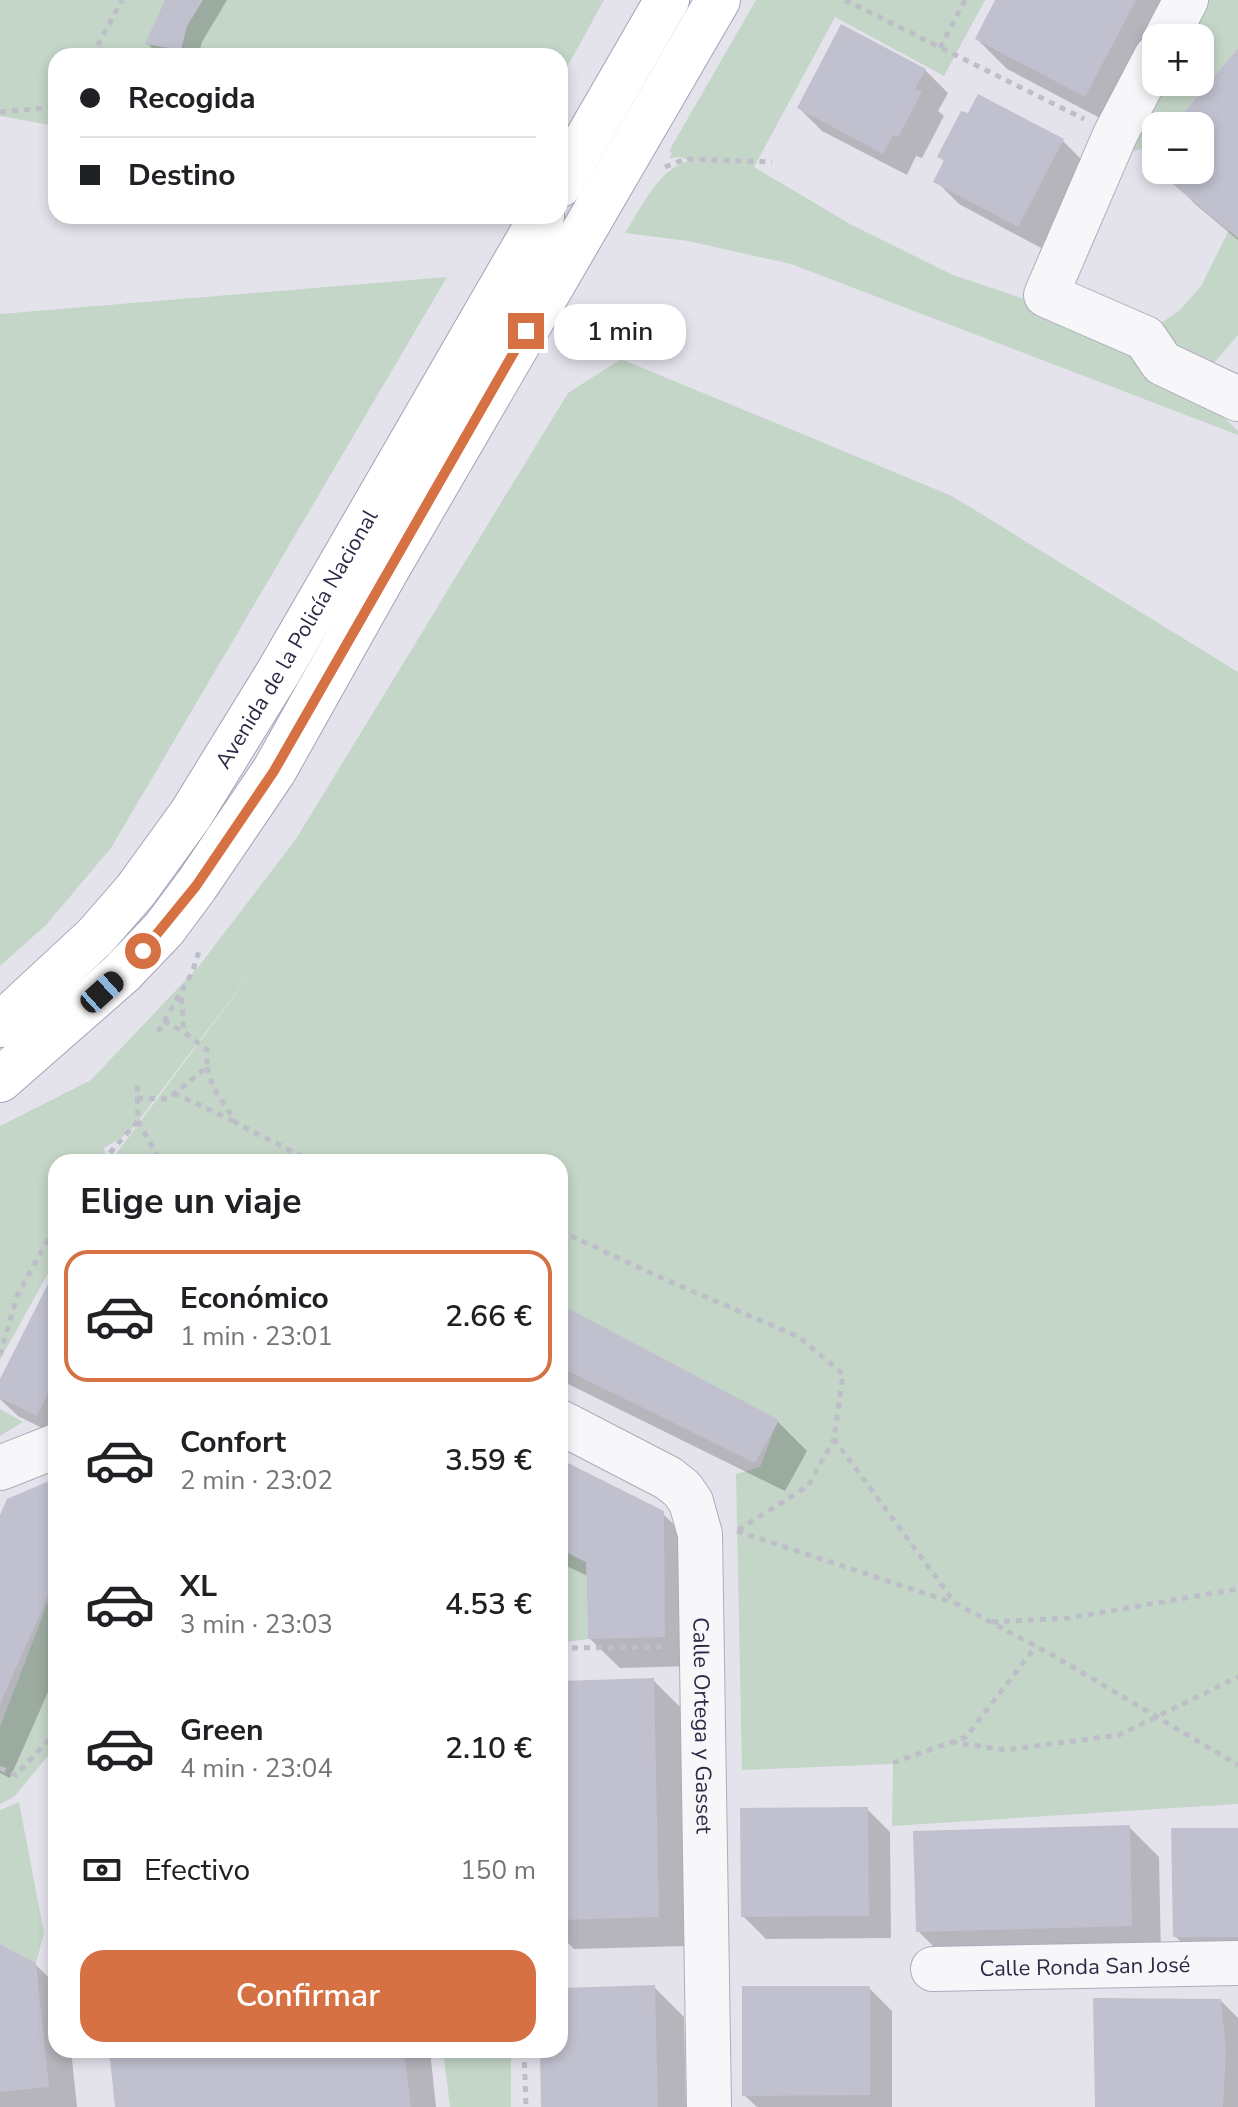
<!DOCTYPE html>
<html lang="es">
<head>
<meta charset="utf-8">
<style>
  :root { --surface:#fff; --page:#f6f6f6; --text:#202124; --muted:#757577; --line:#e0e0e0; --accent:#d67143 }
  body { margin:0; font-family:"Nunito Sans",sans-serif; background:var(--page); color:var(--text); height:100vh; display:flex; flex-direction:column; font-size:30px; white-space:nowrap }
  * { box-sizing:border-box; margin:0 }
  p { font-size:26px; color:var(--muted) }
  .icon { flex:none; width:44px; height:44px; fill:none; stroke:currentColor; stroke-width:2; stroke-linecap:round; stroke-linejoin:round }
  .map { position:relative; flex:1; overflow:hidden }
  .side { position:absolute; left:48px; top:1154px; width:520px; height:904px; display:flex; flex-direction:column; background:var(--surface); border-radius:24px; box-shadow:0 4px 12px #0003 }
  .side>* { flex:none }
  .top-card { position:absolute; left:48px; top:48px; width:520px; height:176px; border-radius:24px; box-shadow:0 4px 12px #0003; display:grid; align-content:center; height:176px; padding:0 32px; background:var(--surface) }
  .fabs { position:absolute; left:1142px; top:24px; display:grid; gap:16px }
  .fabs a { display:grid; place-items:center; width:72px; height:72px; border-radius:16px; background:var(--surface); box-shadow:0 4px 12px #0003; font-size:40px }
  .end { position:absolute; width:36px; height:36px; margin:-18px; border:10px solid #d67143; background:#fff; box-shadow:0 0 0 4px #fff }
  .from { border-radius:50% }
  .bubble { position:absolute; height:56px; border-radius:24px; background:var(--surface); box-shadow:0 4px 12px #0003; font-size:26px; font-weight:600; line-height:56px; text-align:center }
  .car { position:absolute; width:24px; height:48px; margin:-24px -12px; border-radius:10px; box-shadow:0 0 6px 2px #0007; background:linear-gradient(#222 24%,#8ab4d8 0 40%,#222 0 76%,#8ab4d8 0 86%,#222 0) }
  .top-card b { display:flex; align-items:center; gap:28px; height:76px; font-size:30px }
  .top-card b+b { border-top:2px solid var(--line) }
  .top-card i { width:20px; height:20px; background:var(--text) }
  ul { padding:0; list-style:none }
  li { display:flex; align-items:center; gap:24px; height:132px; margin:0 16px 12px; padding:0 16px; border:4px solid transparent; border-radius:24px }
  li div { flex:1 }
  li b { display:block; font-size:30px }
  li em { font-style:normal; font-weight:600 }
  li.selected { border-color:var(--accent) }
  li>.icon { width:72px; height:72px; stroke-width:1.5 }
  h2 { padding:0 32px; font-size:36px; line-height:96px }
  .pay { display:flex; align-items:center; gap:20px; height:88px; padding:0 32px; font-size:30px }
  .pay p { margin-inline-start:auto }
  .primary-button { display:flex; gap:16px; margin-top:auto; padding:16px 32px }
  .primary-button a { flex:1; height:92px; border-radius:24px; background:var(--accent); color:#fff; font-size:32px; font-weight:600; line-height:92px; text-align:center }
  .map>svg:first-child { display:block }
  .green { fill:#c4d6c8 }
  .shadow { fill:#0003 }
  .building { fill:#c1c0cf }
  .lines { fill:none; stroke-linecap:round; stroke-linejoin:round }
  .minor-casing { stroke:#adacba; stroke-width:46 }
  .major-casing { stroke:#a3a2b9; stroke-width:46 }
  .path { stroke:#bebec8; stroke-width:5; stroke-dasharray:6 6; stroke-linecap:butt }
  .minor { stroke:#f7f7fa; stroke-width:44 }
  .major { stroke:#fff; stroke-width:44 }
  .route { stroke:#d67143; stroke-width:10 }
  .labels { text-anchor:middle; stroke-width:6; stroke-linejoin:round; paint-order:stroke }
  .street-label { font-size:22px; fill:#2d2a46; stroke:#f4f3f9 }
</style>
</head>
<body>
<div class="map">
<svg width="1238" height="2107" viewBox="0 0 1238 2107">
  <rect width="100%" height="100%" fill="#e4e3ec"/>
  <!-- green -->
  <path class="green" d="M0,0H604L560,80V56H56V126L0,116Z
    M756,0H985L944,76L835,17L754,167L850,224L953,275L1060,311L1134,342L1180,310L1201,286L1229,230L1238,238V335L1193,388L1238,431V435L791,264L688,241L625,233C641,209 658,168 689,161L681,157L669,158L672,153L669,151Z
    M1202,0H1238V48L1173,126H1156V143L1127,154L1162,82H1200V38H1183Z
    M447,277L111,848L46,925L0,966V314Z
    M621,359L952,496L1238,672V1804L892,1826L893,1764L742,1770L736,1474L760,1467L778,1420L560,1312V1162H110L261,960L130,1132L104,1148L107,1162H56V1259L0,1360V1126L91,1080L199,966L296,839L568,393Z
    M0,1409L23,1422L0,1436Z
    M560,1549L586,1562L588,1639L560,1643Z
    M56,1581V1746L14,1797L0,1804V1727Z
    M19,1802L44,1933L36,1963L0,1944V1810Z
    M443,2050H511V2107H450Z"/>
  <!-- shadow -->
  <path class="shadow" d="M167,0H227L202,42L198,56H159L147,43Z
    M997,0H1170L1115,126L1007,69L977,39Z
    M1238,51V240L1196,205L1166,175L1170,170H1200V126H1176Z
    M925,70L948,93L938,111L944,116L922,158L916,156L907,175L822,131L799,108Z
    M979,96L1063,141L1086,164L1041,248L959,204L936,181L945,162L940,157L969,116Z
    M56,1272V1435L18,1416L0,1399V1383Z
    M560,1306L777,1421L807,1451L785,1491L560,1380Z
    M560,1461L662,1513L693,1543L694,1666L620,1668L590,1639L588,1576L560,1563Z
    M56,1480V1674L10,1778L0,1773V1520Z
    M653,1680L683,1710L688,1946L574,1949L560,1935V1683Z
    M867,1809L890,1832L891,1938L766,1939L743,1916Z
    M1129,1827L1159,1857L1161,1955L948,1961L918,1931Z
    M1238,1830V1959H1198L1175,1936Z
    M0,1946L35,1964L56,1985V2050H71L77,2107H0Z
    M654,1987L684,2017L686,2107H543L542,2050H560V1989Z
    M869,1988L892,2011V2107H757L744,2095Z
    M1221,2001L1238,2018V2107H1098Z
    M111,2050H430L436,2107H117Z"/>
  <!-- building -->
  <path class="building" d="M165,0H203L187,26L181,50L145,44Z
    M995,0H1136L1085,97L975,39Z
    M841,24L926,69L915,89L922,92L898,137L893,135L883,154L797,108Z
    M1238,48V238L1163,176L1168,170H1200V126H1173Z
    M978,94L1064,139L1018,227L933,182L944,160L937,157L961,111L968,113Z
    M56,1268V1377L37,1416L0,1398V1379Z
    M560,1304L779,1420L755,1463L560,1367Z
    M560,1459L664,1511L665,1637L588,1639L586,1562L560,1549Z
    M56,1478V1578L0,1704V1515L7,1499Z
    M654,1678L659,1917L560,1920V1681Z
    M868,1807L869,1916L741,1917L740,1808Z
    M1130,1825L1132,1926L916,1932L913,1831Z
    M1171,1828H1238V1937H1173Z
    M0,1944L36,1963L49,2087L0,2092Z
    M655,1985L658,2107H541L540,2050H560V1988Z
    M742,1986H870V2095L742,2096Z
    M1093,1998L1221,1999L1226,2050L1223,2107H1095Z
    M109,2050H404L411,2107H115Z"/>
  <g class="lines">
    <!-- minor casing -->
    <g class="minor-casing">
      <g id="minor">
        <path d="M1166,38L1186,0"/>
        <path d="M1156,57L1115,135L1046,295L1145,338L1162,363L1238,399"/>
        <path id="s1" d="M560,1422L668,1478L682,1489L691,1502L700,1534L709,2107"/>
        <path d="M0,1468L56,1446"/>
        <path id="s2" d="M933,1969L1238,1963"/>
      </g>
    </g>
    <!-- major casing -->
    <g class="major-casing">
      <g id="major">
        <path d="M560,185L667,0"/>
        <path id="s3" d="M0,1025L95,937L136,890L191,814L279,671L542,216"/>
        <path d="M0,1080L122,973L164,929L196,886L274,771L385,573L718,0"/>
      </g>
    </g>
    <!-- path -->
    <path class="path" d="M845,0L1084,119
      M940,48L965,0
      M92,56L122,0
      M0,112L56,107
      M665,167L685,159L772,162
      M164,1021L184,1032
      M158,1032L192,973L200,948
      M207,1067L213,1087L236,1123L313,1162
      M174,1093L235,1122
      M137,1098L168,1099L207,1067V1050L184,1032L181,993
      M138,1121L161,1162
      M102,1162L138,1121L137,1080
      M560,1231L664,1279L799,1337L843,1374L834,1439L955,1603L1054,1656L1238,1765
      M0,1355L17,1296L56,1225
      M738,1530L808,1486L834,1439
      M737,1531L954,1603
      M992,1622L1069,1618L1238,1589
      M560,1648L663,1647
      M951,1742L1006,1750L1119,1735L1238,1677
      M893,1763L966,1737L1036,1646
      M0,1768L16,1775L56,1732
      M524,2050L526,2107"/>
    <!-- minor -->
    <use href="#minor" class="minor"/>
    <!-- major -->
    <use href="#major" class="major"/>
  </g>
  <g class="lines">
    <!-- route -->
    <path class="route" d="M143,951L196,886L274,771L526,331"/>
  </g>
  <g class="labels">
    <!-- street labels -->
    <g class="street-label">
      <text dy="8" stroke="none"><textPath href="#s3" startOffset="490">Avenida de la Policía Nacional</textPath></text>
      <text dy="8" stroke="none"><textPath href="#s1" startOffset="380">Calle Ortega y Gasset</textPath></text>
      <text dy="8" stroke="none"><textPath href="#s2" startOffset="152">Calle Ronda San José</textPath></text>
    </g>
  </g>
</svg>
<div class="fabs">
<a>+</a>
<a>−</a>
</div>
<i class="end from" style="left:143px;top:951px"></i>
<i class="end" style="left:526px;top:331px"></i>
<div class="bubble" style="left:554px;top:304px;width:132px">1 min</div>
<i class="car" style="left:102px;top:992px;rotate:48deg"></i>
<div class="top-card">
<b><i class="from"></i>Recogida</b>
<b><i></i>Destino</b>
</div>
<section class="side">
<h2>Elige un viaje</h2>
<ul>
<li class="selected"><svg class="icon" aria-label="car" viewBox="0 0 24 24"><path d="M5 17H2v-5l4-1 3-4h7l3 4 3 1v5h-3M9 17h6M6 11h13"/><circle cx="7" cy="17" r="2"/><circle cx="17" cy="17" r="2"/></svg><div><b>Económico</b><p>1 min · 23:01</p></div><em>2.66 €</em></li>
<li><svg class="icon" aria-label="car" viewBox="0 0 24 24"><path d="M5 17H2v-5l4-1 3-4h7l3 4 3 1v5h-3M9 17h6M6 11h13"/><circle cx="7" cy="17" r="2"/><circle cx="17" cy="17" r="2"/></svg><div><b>Confort</b><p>2 min · 23:02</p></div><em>3.59 €</em></li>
<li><svg class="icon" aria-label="car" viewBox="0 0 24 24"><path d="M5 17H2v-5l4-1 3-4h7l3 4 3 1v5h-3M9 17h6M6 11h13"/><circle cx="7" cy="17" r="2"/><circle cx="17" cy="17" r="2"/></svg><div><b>XL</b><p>3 min · 23:03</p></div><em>4.53 €</em></li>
<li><svg class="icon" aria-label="car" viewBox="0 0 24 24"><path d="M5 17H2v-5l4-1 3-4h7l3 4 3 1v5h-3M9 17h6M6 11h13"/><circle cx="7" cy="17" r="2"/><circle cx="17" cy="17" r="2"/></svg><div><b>Green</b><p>4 min · 23:04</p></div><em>2.10 €</em></li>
</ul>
<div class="pay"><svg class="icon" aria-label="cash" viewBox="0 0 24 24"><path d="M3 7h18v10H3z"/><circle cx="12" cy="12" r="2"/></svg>Efectivo<p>150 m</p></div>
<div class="primary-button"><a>Confirmar</a></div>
</section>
</div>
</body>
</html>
